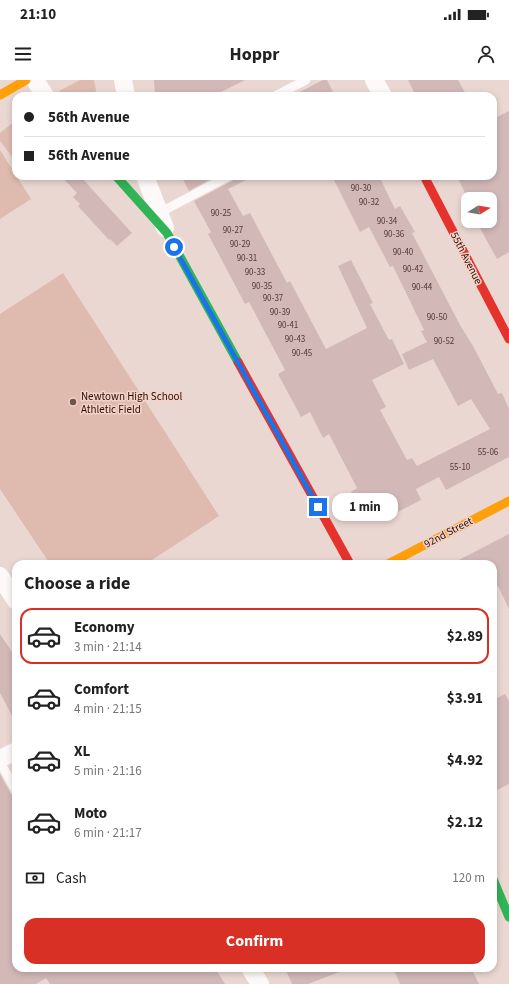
<!DOCTYPE html>
<html lang="en">
<head>
<meta charset="utf-8">
<style>
  :root { --surface:#fff; --page:#f2f2f2; --text:#222; --muted:#767676; --line:#e0e0e0; --accent:#d93025 }
  body { margin:0; font-family:"Source Sans 3",sans-serif; background:var(--page); color:var(--text); height:100vh; display:flex; flex-direction:column; font-size:15px; white-space:nowrap }
  * { box-sizing:border-box; margin:0 }
  p { font-size:13px; color:var(--muted) }
  .icon { flex:none; width:22px; height:22px; fill:none; stroke:currentColor; stroke-width:2; stroke-linecap:round; stroke-linejoin:round }
  .map { position:relative; flex:1; overflow:hidden }
  .details { position:absolute; left:12px; top:480px; width:485px; height:412px; display:flex; flex-direction:column; background:var(--surface); border-radius:12px; box-shadow:0 2px 6px #0003 }
  .details>* { flex:none }
  .banner { position:absolute; left:12px; top:12px; width:485px; height:88px; border-radius:12px; box-shadow:0 2px 6px #0003; display:grid; align-content:center; height:88px; padding:0 12px; background:var(--surface) }
  .needle { width:26px; rotate:79deg }
  .fabs { position:absolute; left:461px; top:112px; display:grid; gap:8px }
  .fabs a { display:grid; place-items:center; width:36px; height:36px; border-radius:8px; background:var(--surface); box-shadow:0 2px 6px #0003; font-size:20px }
  .end { position:absolute; width:18px; height:18px; margin:-9px; border:5px solid #1a73e8; background:#fff; box-shadow:0 0 0 2px #fff }
  .from { border-radius:50% }
  .bubble { position:absolute; height:28px; border-radius:12px; background:var(--surface); box-shadow:0 2px 6px #0003; font-size:13px; font-weight:700; line-height:28px; text-align:center }
  .banner b { display:flex; align-items:center; gap:14px; height:38px; font-size:15px }
  .banner b+b { border-top:1px solid var(--line) }
  .banner i { width:10px; height:10px; background:var(--text) }
  ul { padding:0; list-style:none }
  li { display:flex; align-items:center; gap:12px; height:56px; margin:0 8px 6px; padding:0 4px; border:2px solid transparent; border-radius:12px }
  li div { flex:1 }
  li b { display:block; font-size:15px }
  li em { font-style:normal; font-weight:700 }
  li.active { border-color:var(--accent) }
  li>.icon { width:36px; height:36px; stroke-width:1.5 }
  h2 { padding:0 12px; font-size:18px; line-height:48px }
  .pay { display:flex; align-items:center; gap:10px; height:44px; padding:0 12px; font-size:15px }
  .pay p { margin-inline-start:auto }
  .button { display:flex; gap:8px; margin-top:auto; padding:8px 12px }
  .button a { flex:1; height:46px; border-radius:12px; background:var(--accent); color:#fff; font-size:16px; font-weight:700; line-height:46px; text-align:center }
  .status { display:flex; justify-content:space-between; align-items:center; height:28px; padding:0 20px; background:var(--surface); direction:ltr }
  .status svg { height:11px; fill:currentColor }
  header { display:flex; justify-content:space-between; align-items:center; height:52px; padding:0 12px; background:var(--surface); font-size:18px; font-weight:700 }
  .map>svg:first-child { display:block }
  .green { fill:#dfbbaf }
  .building { fill:#d2b9b8 }
  .lines { fill:none; stroke-linecap:round; stroke-linejoin:round }
  .lane { stroke:#fcf9f8; stroke-width:9 }
  .street { stroke:#fcf9f8; stroke-width:18 }
  .fast { stroke:#30b455; stroke-width:9 }
  .slow { stroke:#ff9f0a; stroke-width:9 }
  .jam { stroke:#e5322d; stroke-width:9 }
  .route { stroke:#1a73e8; stroke-width:5 }
  .poi-dot { fill:#6e544d; stroke:#f4d2c7; stroke-width:1.5 }
  .labels { text-anchor:middle; stroke-width:3; stroke-linejoin:round; paint-order:stroke }
  .number-label { font-size:9px; fill:#553932 }
  .street-label { font-size:11px; fill:#2b0e05; stroke:#f4d2c7 }
  .poi-label { font-size:11px; fill:#2b0e05; stroke:#f4d2c7; text-anchor:start }
</style>
</head>
<body>
<div class="status"><b>21:10</b><svg viewBox="0 0 49 12"><path d="M0 12V9h3v3zM5 12V6h3v6zM10 12V3h3v9zM15 12V0h3v12zM26 1h20v11H26zM47 4h2v5h-2z"/></svg></div>
<header><svg class="icon" aria-label="menu" viewBox="0 0 24 24"><path d="M4 6h16M4 12h16M4 18h16"/></svg>Hoppr<svg class="icon" aria-label="person" viewBox="0 0 24 24"><circle cx="12" cy="8" r="4"/><path d="M4 21q1-7 8-7t8 7"/></svg></header>
<div class="map">
<svg width="509" height="904" viewBox="0 0 509 904">
  <rect width="100%" height="100%" fill="#ead7d2"/>
  <!-- green -->
  <path class="green" d="M80,0H94L97,16H63L59,11Z
    M16,40V82L0,61V53Z
    M0,70L31,119L0,139Z
    M63,193L219,436L146,484H50L0,409V234Z"/>
  <!-- building -->
  <path class="building" d="M154,0H245L213,16H155Z
    M323,0H327L335,16H292Z
    M408,0H458L467,16H416Z
    M509,31V172L497,179L476,141H490V119H468V124L463,115L465,113L457,96H493V39Z
    M61,96H80L132,153L117,166L110,159L109,160L78,126L80,124L73,117L77,113Z
    M181,96H216L189,111Z
    M235,96H254L228,109L243,136L250,133L287,203L290,201L326,269L367,248L338,186L351,180L373,223L370,224L389,260L392,259L404,284L372,300L386,327L380,330L407,380L412,378L417,386L490,349L471,319L458,326L433,279L409,290L402,274L427,262L421,251L424,250L393,186L390,187L369,147L360,152L332,96H379L395,129L400,126L408,140L415,152L412,153L460,245L473,266L498,314L502,313L509,329V377L446,410L439,397L416,409L421,420L392,435L387,424L363,436L351,412L357,408L329,354L323,358L310,332L301,337L278,294L285,290L249,222L245,224L208,154L211,152L194,121L232,101Z
    M509,454V529L498,506L493,509V484H451Z
    M0,554L16,578V643L0,613Z
    M505,614L509,621V704L493,712V620Z
    M0,694L11,714L16,717V888H215L225,904H50L46,898L36,904H0Z
    M285,888H346L347,889L308,904H292Z
    M393,888H471L479,904H400Z"/>
  <g class="lines">
    <!-- lane -->
    <path class="lane" d="M275,16L306,0
      M159,133L229,96
      M0,682L16,711"/>
    <!-- street -->
    <path class="street" d="M35,0L45,16
      M123,0L126,16
      M374,0L383,16
      M145,96L165,148
      M0,496L16,521
      M6,676L16,671
      M250,888L260,904"/>
    <!-- fast -->
    <path class="fast" d="M116,96L167,153L238,282
      M493,799L509,837"/>
    <!-- slow -->
    <path class="slow" d="M0,15L26,0
      M388,484L509,421"/>
    <!-- jam -->
    <path class="jam" d="M424,96L509,259
      M238,282L350,484"/>
  </g>
  <g class="lines">
    <!-- route -->
    <path class="route" d="M174,167L318,427"/>
  </g>
  <!-- markers -->
  <circle class="poi-dot" cx="73" cy="322" r="4"/>
  <g class="labels">
    <!-- number labels -->
    <g class="number-label">
      <text x="361" y="111">90-30</text>
      <text x="369" y="125">90-32</text>
      <text x="221" y="136">90-25</text>
      <text x="387" y="144">90-34</text>
      <text x="233" y="153">90-27</text>
      <text x="394" y="157">90-36</text>
      <text x="240" y="167">90-29</text>
      <text x="403" y="175">90-40</text>
      <text x="247" y="181">90-31</text>
      <text x="413" y="192">90-42</text>
      <text x="255" y="195">90-33</text>
      <text x="262" y="209">90-35</text>
      <text x="422" y="210">90-44</text>
      <text x="273" y="221">90-37</text>
      <text x="280" y="235">90-39</text>
      <text x="437" y="240">90-50</text>
      <text x="288" y="248">90-41</text>
      <text x="295" y="262">90-43</text>
      <text x="444" y="264">90-52</text>
      <text x="302" y="276">90-45</text>
      <text x="488" y="375">55-06</text>
      <text x="460" y="390">55-10</text>
    </g>
    <!-- street labels -->
    <g class="street-label">
      <text transform="translate(467 178) rotate(63)" y="4">55th Avenue</text>
      <text transform="translate(448 452) rotate(-28)" y="4">92nd Street</text>
    </g>
    <!-- poi labels -->
    <g class="poi-label">
      <text x="81" y="320">Newtown High School<tspan x="81" dy="13">Athletic Field</tspan></text>
    </g>
  </g>
</svg>
<div class="fabs">
<a><svg class="needle" viewBox="-14 -14 28 28"><path d="M0-13l5 13h-10z" fill="#e53935"/><path d="M0 13l5-13h-10z" fill="#767676"/></svg></a>
</div>
<i class="end from" style="left:174px;top:167px"></i>
<i class="end" style="left:318px;top:427px"></i>
<div class="bubble" style="left:332px;top:413px;width:66px">1 min</div>
<div class="banner">
<b><i class="from"></i>56th Avenue</b>
<b><i></i>56th Avenue</b>
</div>
<section class="details">
<h2>Choose a ride</h2>
<ul>
<li class="active"><svg class="icon" aria-label="car" viewBox="0 0 24 24"><path d="M5 17H2v-5l4-1 3-4h7l3 4 3 1v5h-3M9 17h6M6 11h13"/><circle cx="7" cy="17" r="2"/><circle cx="17" cy="17" r="2"/></svg><div><b>Economy</b><p>3 min · 21:14</p></div><em>$2.89</em></li>
<li><svg class="icon" aria-label="car" viewBox="0 0 24 24"><path d="M5 17H2v-5l4-1 3-4h7l3 4 3 1v5h-3M9 17h6M6 11h13"/><circle cx="7" cy="17" r="2"/><circle cx="17" cy="17" r="2"/></svg><div><b>Comfort</b><p>4 min · 21:15</p></div><em>$3.91</em></li>
<li><svg class="icon" aria-label="car" viewBox="0 0 24 24"><path d="M5 17H2v-5l4-1 3-4h7l3 4 3 1v5h-3M9 17h6M6 11h13"/><circle cx="7" cy="17" r="2"/><circle cx="17" cy="17" r="2"/></svg><div><b>XL</b><p>5 min · 21:16</p></div><em>$4.92</em></li>
<li><svg class="icon" aria-label="car" viewBox="0 0 24 24"><path d="M5 17H2v-5l4-1 3-4h7l3 4 3 1v5h-3M9 17h6M6 11h13"/><circle cx="7" cy="17" r="2"/><circle cx="17" cy="17" r="2"/></svg><div><b>Moto</b><p>6 min · 21:17</p></div><em>$2.12</em></li>
</ul>
<div class="pay"><svg class="icon" aria-label="cash" viewBox="0 0 24 24"><path d="M3 7h18v10H3z"/><circle cx="12" cy="12" r="2"/></svg>Cash<p>120 m</p></div>
<div class="button"><a>Confirm</a></div>
</section>
</div>
</body>
</html>
